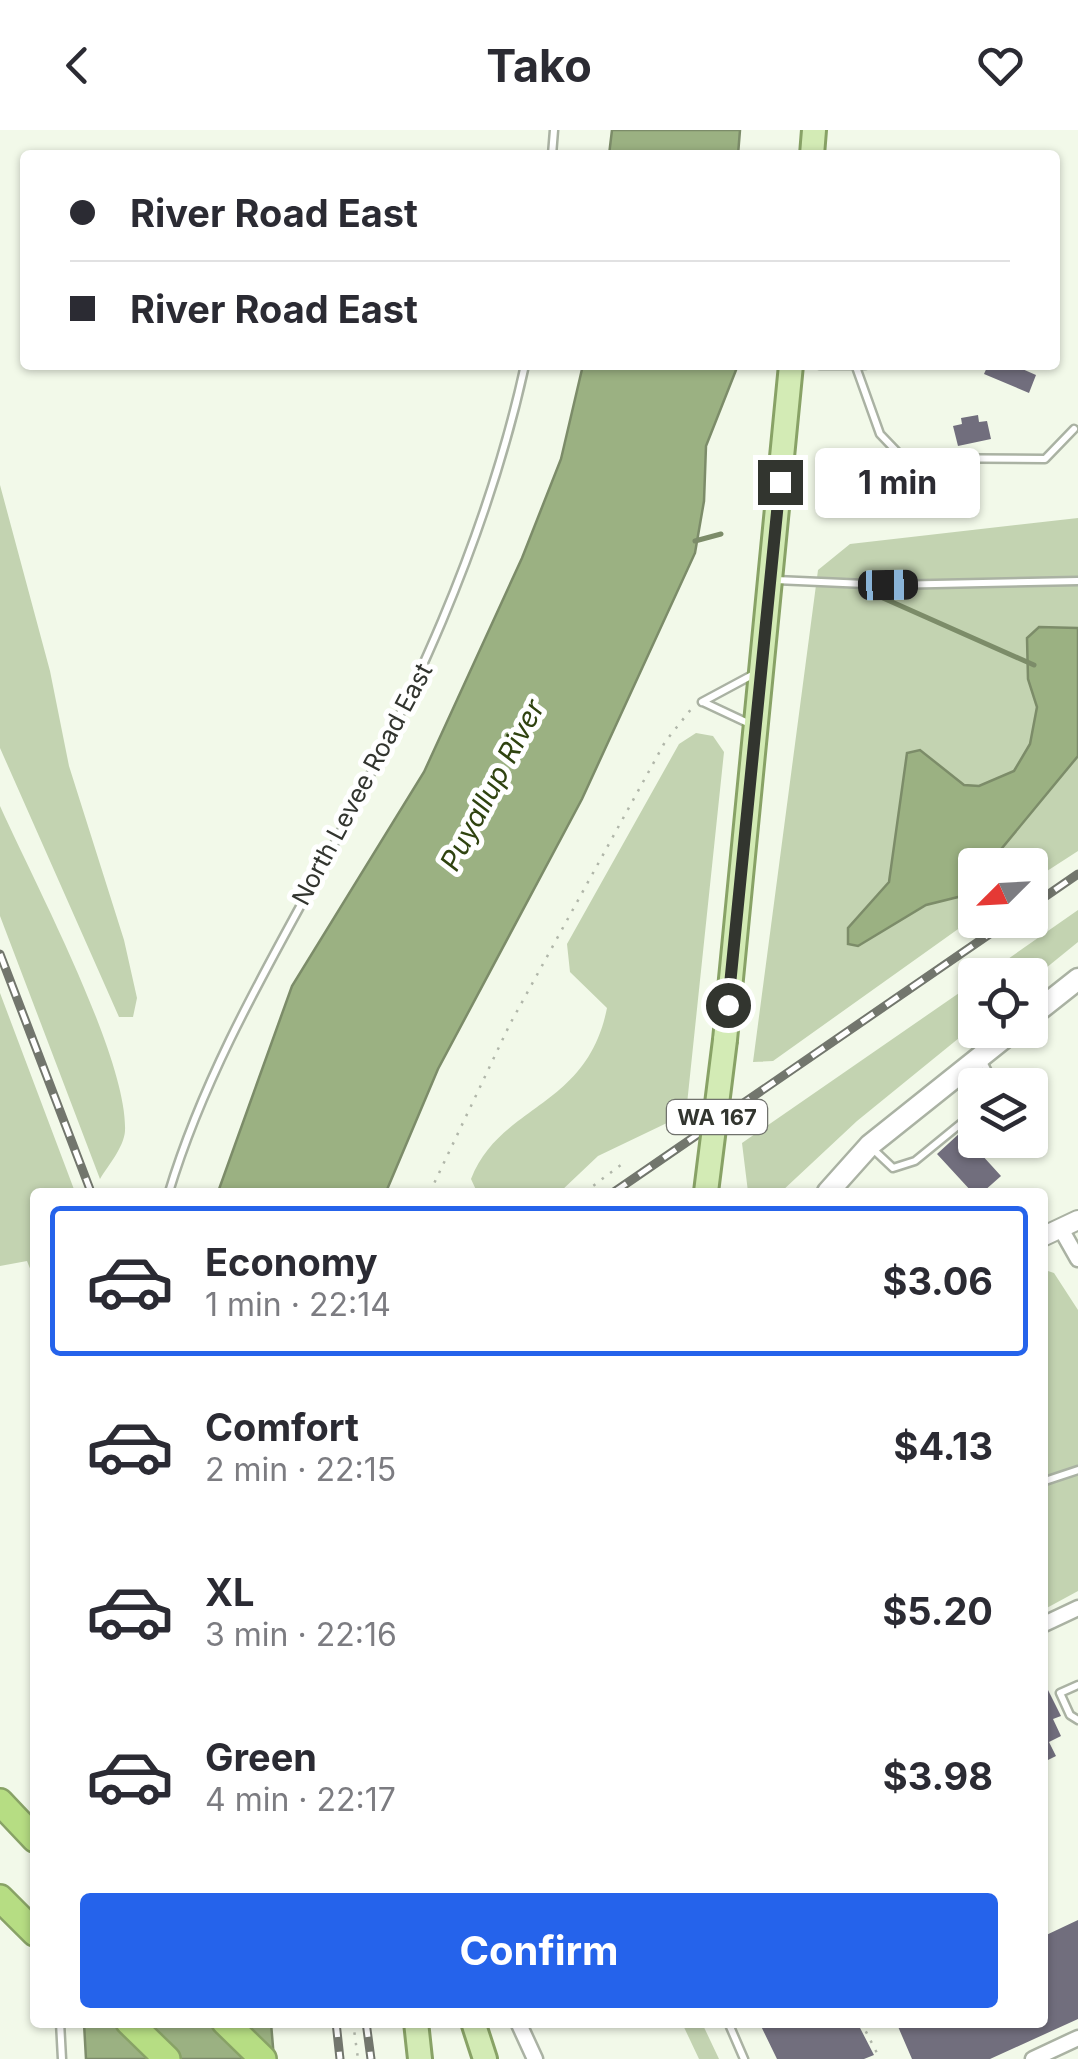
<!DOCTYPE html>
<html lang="en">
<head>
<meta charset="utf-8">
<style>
  :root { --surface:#fff; --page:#f7f7f7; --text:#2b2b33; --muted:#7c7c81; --line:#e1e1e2; --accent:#2563eb }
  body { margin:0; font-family:Inter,sans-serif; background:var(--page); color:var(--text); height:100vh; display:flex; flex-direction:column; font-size:38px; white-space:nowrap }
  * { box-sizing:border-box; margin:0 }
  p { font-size:32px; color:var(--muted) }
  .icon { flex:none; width:55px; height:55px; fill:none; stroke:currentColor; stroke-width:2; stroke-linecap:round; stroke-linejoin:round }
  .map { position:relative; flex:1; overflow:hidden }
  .details { position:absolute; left:30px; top:1058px; width:1018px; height:840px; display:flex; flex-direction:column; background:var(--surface); border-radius:10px; box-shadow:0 2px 8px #0004 }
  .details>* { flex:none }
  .hud { position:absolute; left:20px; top:20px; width:1040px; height:220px; border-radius:10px; box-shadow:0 2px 8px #0004; display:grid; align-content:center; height:220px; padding:0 50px; background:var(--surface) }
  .needle { width:65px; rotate:246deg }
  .controls { position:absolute; left:958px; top:718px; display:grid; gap:20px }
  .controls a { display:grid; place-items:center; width:90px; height:90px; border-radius:10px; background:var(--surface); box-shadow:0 2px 8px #0004; font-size:50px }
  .end { position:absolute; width:45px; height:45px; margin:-22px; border:12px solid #32352f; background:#fff; box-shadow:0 0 0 5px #fff }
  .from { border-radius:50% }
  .bubble { position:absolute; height:70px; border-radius:10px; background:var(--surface); box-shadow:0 2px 8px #0004; font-size:32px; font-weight:700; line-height:70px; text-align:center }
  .car { position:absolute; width:30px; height:60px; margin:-30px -15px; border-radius:12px; box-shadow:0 0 8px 2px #0007; background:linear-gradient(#222 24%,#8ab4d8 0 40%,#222 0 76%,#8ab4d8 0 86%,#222 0) }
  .hud b { display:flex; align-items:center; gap:35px; height:95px; font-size:38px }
  .hud b+b { border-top:2px solid var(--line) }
  .hud i { width:25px; height:25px; background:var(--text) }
  ul { padding:18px 0 0; list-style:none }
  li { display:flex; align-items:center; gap:30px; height:150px; margin:0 20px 15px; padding:0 30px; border:5px solid transparent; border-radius:10px }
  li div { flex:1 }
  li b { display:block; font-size:38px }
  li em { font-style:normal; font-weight:700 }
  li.current { border-color:var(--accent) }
  li>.icon { width:90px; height:90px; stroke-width:1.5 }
  .cta { display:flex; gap:20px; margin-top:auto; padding:20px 50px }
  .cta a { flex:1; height:115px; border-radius:10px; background:var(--accent); color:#fff; font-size:40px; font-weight:700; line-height:115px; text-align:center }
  header { display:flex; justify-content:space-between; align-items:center; height:130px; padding:0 50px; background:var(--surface); font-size:45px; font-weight:700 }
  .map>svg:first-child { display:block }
  .green { fill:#c3d3b1 }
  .water { fill:#9bb182; stroke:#7c8c69; stroke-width:2.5 }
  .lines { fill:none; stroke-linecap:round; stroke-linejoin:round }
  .stream { stroke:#7c8c69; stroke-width:5 }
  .building { fill:#716e7d }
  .service-casing { stroke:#aab2a3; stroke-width:11 }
  .minor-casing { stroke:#aab2a3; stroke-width:19 }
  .tertiary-casing { stroke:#aab2a3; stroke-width:22 }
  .secondary-casing { stroke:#aab2a3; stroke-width:25 }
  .primary-casing { stroke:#88a266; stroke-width:28 }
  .motorway-casing { stroke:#88a266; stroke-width:30 }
  .path { stroke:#b0b6a9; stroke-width:2.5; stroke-dasharray:2.5 8; stroke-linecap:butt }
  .service { stroke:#fff; stroke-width:6 }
  .minor { stroke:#fff; stroke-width:14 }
  .tertiary { stroke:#fff; stroke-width:18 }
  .secondary { stroke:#fff; stroke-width:20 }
  .primary { stroke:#d3ebb5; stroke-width:22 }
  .motorway { stroke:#b6dd83; stroke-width:25 }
  .rail-casing { stroke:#72766d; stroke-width:9 }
  .rail { stroke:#fff; stroke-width:5; stroke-dasharray:15; stroke-linecap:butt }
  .primary-bridge-casing { stroke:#88a266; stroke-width:28; stroke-linecap:butt }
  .primary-bridge { stroke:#d3ebb5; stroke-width:22 }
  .route { stroke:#32352f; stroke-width:12 }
  .labels { text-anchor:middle; stroke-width:10; stroke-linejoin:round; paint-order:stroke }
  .shield { fill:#fff; stroke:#70726d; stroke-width:2.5 }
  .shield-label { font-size:22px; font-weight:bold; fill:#32352f }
  .street-label { font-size:25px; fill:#32352f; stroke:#fff }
  .water-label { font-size:28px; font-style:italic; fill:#2f430f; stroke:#fff }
</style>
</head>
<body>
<header><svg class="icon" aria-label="back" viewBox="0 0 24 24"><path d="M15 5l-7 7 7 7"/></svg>Tako<svg class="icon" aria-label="heart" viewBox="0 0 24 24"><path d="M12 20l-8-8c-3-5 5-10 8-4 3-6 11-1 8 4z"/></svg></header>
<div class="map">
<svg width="1078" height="1929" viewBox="0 0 1078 1929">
  <rect width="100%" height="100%" fill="#f2f9e9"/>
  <!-- green -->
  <path class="green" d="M0,355L50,541L69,636L124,810L137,868L133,887H119L0,618Z
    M1078,388V498L1039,497L1028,549L1037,576L1030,614L1014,641L979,656L964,655L920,620C888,663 908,703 889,749C882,767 861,784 848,798L858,816L926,775L962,766L975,756V787L773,931L753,932L818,440L850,414Z
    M696,603L713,606L724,622L687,974L669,992L598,1026L560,1062H477L471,1049C500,974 587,979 607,878L570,842L567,814L679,614Z
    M1078,626V721L1030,752V735H988Z
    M0,676C33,750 128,928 125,1001C124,1017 108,1036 100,1049L0,786Z
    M1078,780V812L1030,851V845H985Z
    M975,852V895L857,991L781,1062H748L742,1013Z
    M0,863L75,1062H35V1151L27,1131L0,1136Z
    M1042,1139L1054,1143L1078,1180V1461L1043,1480Z
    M682,1893H702L719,1929H699Z"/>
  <!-- water -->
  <path class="water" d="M612,0H740L738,25H609Z
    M583,235H738L706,316L704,371L695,423L582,669L438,939L386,1062H218L292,856L424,642L522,428L561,329Z
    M1039,497L1078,498V626L988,735H975V756L962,766L926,775L858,816L848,814V798L889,752L907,623L920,620L964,655L979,656L1014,641L1030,614L1037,577L1028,549L1027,508Z
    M84,1893H271L274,1929H86Z"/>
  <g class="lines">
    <!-- stream -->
    <path class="stream" d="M695,411L721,404
      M874,464L1034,535"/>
  </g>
  <!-- building -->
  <path class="building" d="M988,235H1013L1036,245L1029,263L984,244Z
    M978,285L979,292L987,291L991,309L958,316L953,296L962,294L961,288Z
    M961,1002L1001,1046L983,1062H972L937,1024Z
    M1042,1548L1061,1586L1053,1589L1061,1606L1049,1612L1056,1626L1042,1633Z
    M1078,1790V1889L990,1929H912L896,1892H1042V1807Z
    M759,1892H857L874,1925L864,1929H777Z"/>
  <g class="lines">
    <!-- service casing -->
    <g class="service-casing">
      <path id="service" d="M552,25L554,0
        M820,235H865
        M856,237L880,304L903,328L1045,329L1074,299
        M776,450L888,455L1078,451
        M702,572L756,543
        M703,572L750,594
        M982,930L995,955
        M874,1020L893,1038L915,1031L975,982
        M169,1062C204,946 266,839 324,733C410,573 486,413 525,235
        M1042,1352L1078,1340
        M1078,1555L1060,1563L1070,1585L1078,1590
        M60,1892L62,1929
        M728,1892L744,1929"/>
    </g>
    <!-- minor casing -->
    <g class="minor-casing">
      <path id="minor" d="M1061,1099L1078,1129
        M1042,1495L1078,1478
        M518,1892L535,1929
        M1033,1929L1078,1908"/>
    </g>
    <!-- tertiary casing -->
    <g class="tertiary-casing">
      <path id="tertiary" d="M1042,1107L1078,1090"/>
    </g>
    <!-- secondary casing -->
    <g class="secondary-casing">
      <path id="secondary" d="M1030,887L1078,849
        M828,1062L870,1015L1014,900"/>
    </g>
    <!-- primary casing -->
    <g class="primary-casing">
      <path id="primary" d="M812,25L814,0
        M725,910L791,235
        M416,1892L420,1929
        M473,1892L485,1929"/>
    </g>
    <!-- motorway casing -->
    <g class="motorway-casing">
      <path id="motorway" d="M0,1672L35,1709
        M0,1768L35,1803
        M129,1892L167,1929
        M225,1892L263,1929"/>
    </g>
    <!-- path -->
    <path class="path" d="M430,1062L510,894L665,612L692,578
      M585,1062L622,1034
      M353,1892L358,1929
      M861,1892L880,1929"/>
    <!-- service -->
    <use href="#service" class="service"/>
    <!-- minor -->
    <use href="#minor" class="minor"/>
    <!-- tertiary -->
    <use href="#tertiary" class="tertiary"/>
    <!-- secondary -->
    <use href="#secondary" class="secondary"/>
    <!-- primary -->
    <use href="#primary" class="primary"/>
    <!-- motorway -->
    <use href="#motorway" class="motorway"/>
    <!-- rail casing -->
    <g class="rail-casing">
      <path id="rail" d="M1030,777L1078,744
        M0,824L91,1062
        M614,1062L1010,790
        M336,1892L340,1929
        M366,1892L371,1929"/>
    </g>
    <!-- rail -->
    <use href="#rail" class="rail"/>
    <!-- primary-bridge casing -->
    <g class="primary-bridge-casing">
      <path id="primary-bridge" d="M706,1062L725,910"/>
    </g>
    <!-- primary-bridge -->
    <use href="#primary-bridge" class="primary-bridge"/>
  </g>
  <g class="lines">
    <!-- route -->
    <path class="route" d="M728,875L780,352"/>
  </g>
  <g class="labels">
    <!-- shield labels -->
    <rect class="shield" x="667" y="970" width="100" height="34" rx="8"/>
    <g class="shield-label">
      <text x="717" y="995">WA 167</text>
    </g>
    <!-- street labels -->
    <g class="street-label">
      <text transform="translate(362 654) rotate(-62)" y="9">North Levee Road East</text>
    </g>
    <!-- water labels -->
    <g class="water-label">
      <text transform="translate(492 655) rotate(-62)" y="10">Puyallup River</text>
    </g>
  </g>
</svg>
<div class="controls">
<a><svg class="needle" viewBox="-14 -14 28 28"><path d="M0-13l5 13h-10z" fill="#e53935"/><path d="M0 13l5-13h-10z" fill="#7c7c81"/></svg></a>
<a><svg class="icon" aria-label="locate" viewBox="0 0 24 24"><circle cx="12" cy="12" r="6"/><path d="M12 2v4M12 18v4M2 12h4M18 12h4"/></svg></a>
<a><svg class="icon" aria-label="layers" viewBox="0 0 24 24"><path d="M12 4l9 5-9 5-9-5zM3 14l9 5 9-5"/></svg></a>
</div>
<i class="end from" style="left:728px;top:875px"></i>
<i class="end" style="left:780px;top:352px"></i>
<div class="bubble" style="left:815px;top:318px;width:165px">1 min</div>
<i class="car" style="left:888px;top:455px;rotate:89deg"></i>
<div class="hud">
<b><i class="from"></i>River Road East</b>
<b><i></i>River Road East</b>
</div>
<section class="details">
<ul>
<li class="current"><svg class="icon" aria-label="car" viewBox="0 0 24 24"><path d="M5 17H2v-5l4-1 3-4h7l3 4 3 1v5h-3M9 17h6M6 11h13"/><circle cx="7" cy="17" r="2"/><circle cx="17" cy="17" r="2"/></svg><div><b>Economy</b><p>1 min · 22:14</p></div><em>$3.06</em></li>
<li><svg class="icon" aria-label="car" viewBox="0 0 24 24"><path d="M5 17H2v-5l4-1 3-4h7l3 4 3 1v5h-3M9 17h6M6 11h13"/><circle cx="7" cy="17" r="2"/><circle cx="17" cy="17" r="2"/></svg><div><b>Comfort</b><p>2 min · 22:15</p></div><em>$4.13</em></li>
<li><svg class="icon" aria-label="car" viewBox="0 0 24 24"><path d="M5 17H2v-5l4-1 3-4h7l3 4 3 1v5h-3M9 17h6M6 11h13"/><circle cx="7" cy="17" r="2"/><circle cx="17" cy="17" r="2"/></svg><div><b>XL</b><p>3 min · 22:16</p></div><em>$5.20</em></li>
<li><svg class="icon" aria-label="car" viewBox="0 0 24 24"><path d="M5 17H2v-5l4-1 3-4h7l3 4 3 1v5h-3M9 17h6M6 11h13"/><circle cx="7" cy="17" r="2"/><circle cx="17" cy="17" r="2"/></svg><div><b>Green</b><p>4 min · 22:17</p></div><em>$3.98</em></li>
</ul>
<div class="cta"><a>Confirm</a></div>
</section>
</div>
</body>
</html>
